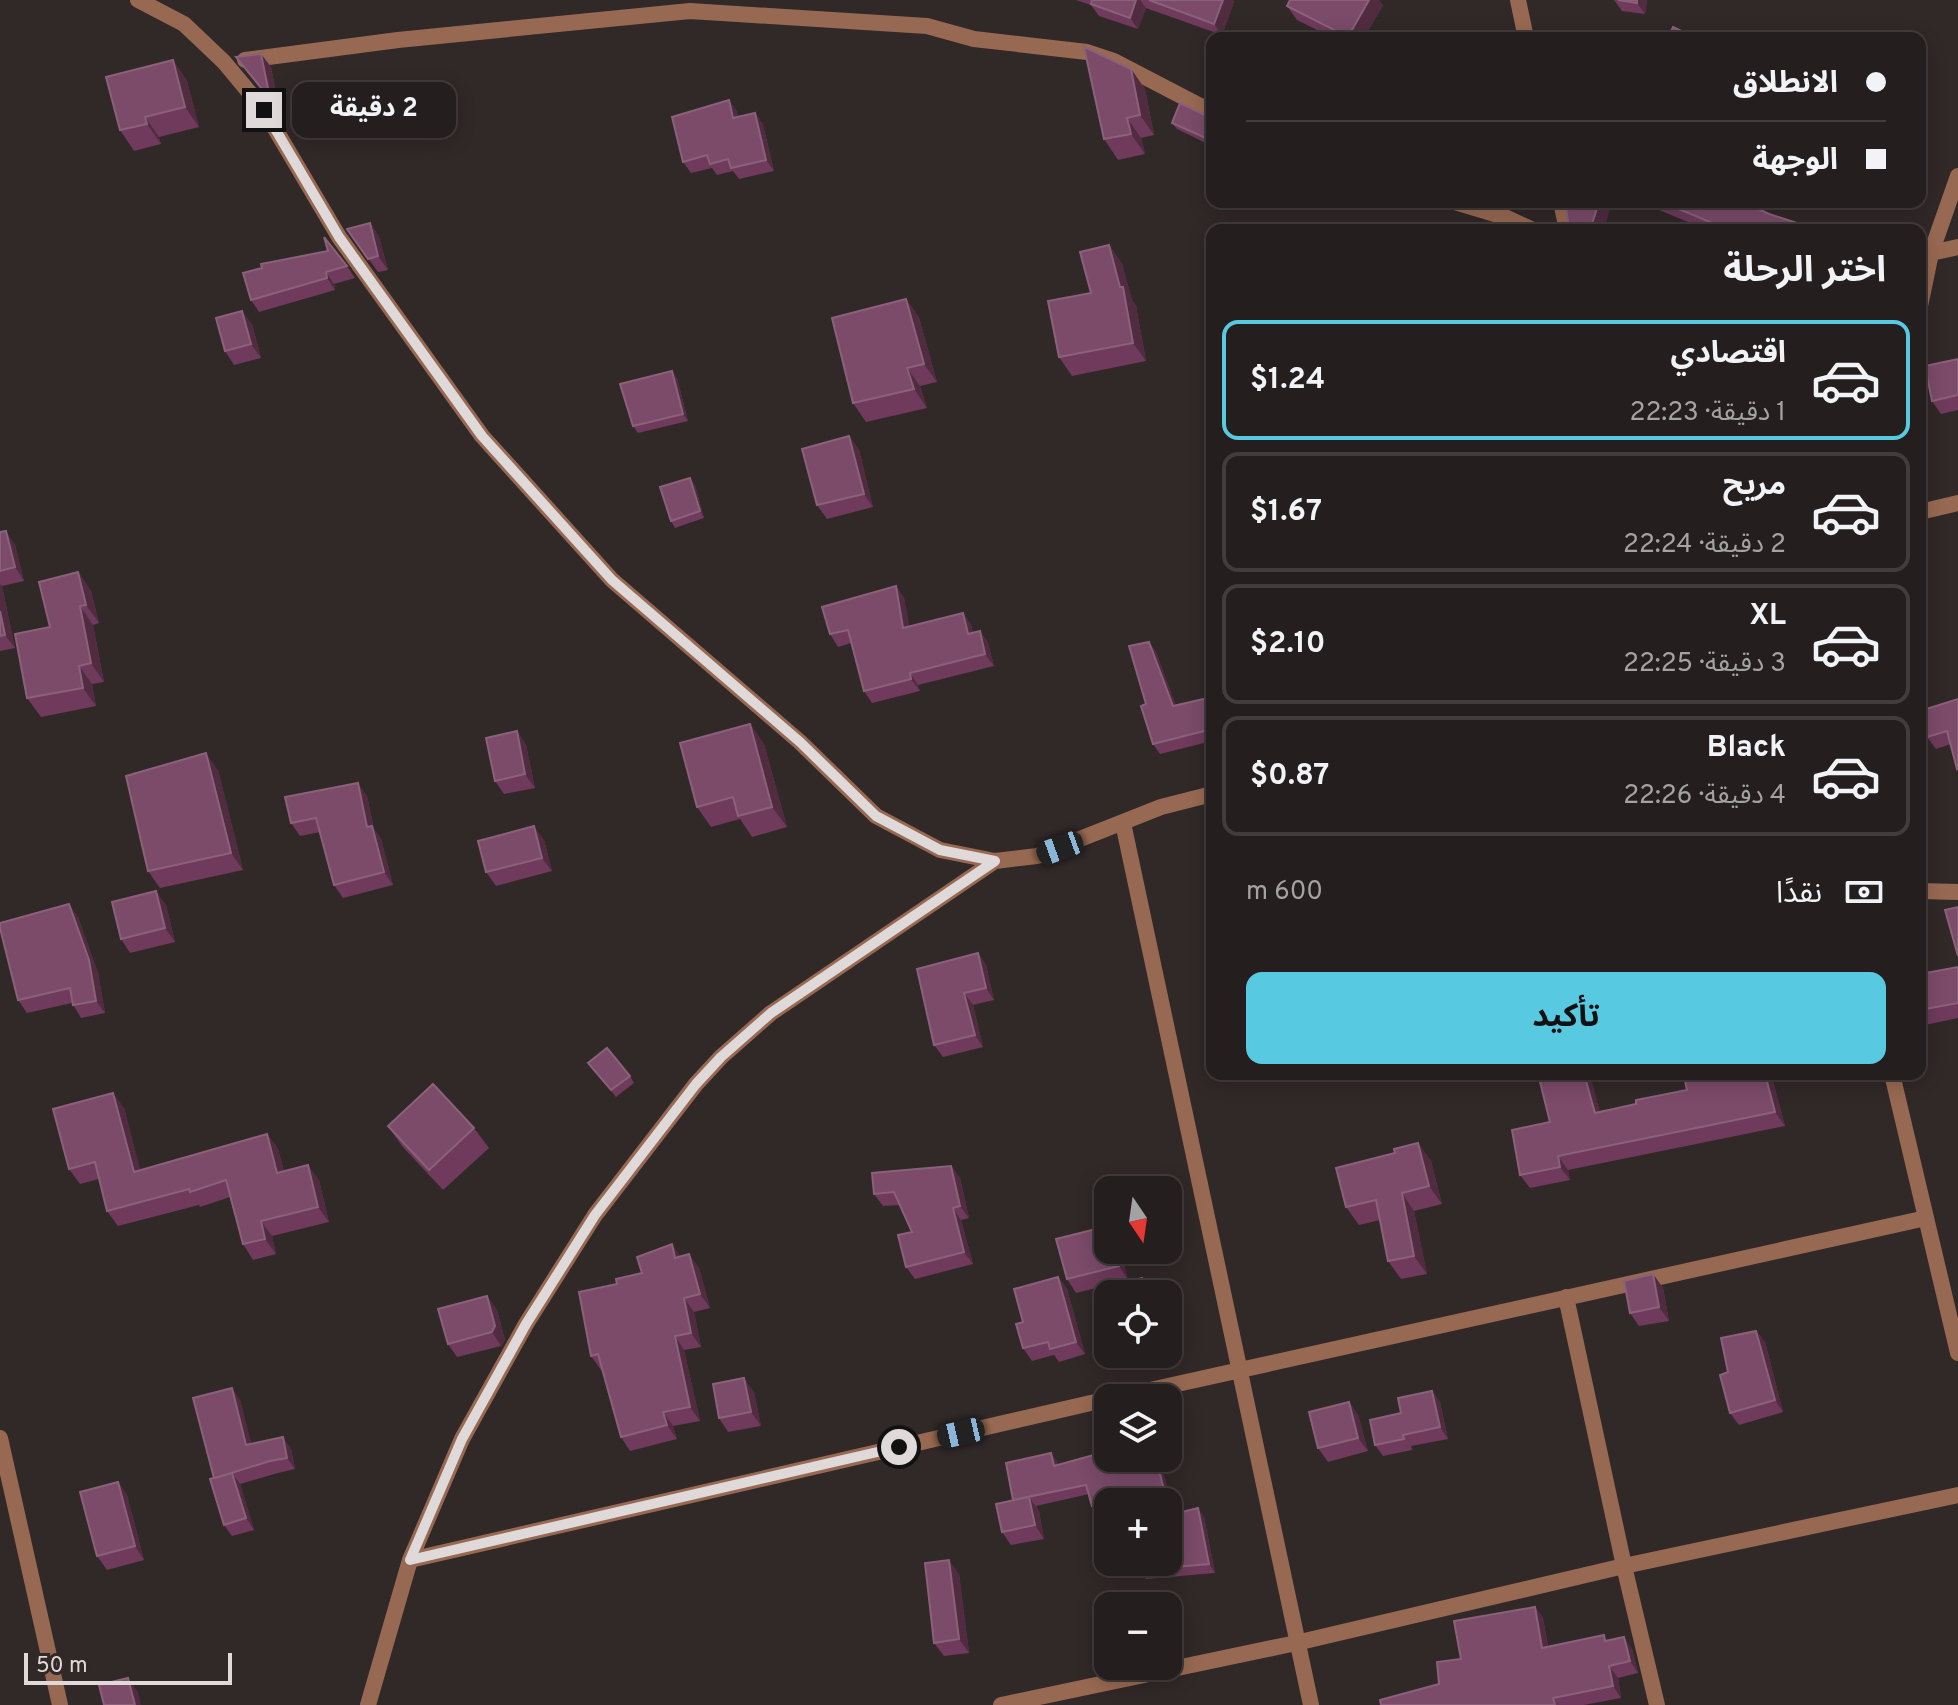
<!DOCTYPE html>
<html lang="ar">
<head>
<meta charset="utf-8">
<style>
  :root { --surface:#251e1e; --page:#312b2b; --text:#f1f3f6; --muted:#a3a2a4; --line:#423c3c; --accent:#57c9e1 }
  body { margin:0; font-family:Overpass,"Noto Sans Arabic",sans-serif; background:var(--page); color:var(--text); direction:rtl; height:100vh; display:flex; flex-direction:column; font-size:30px; white-space:nowrap }
  * { box-sizing:border-box; margin:0 }
  p { font-size:26px; color:var(--muted) }
  .icon { flex:none; width:44px; height:44px; fill:none; stroke:currentColor; stroke-width:2; stroke-linecap:round; stroke-linejoin:round }
  .map { position:relative; flex:1; overflow:hidden; direction:ltr }
  .panel { position:absolute; left:1206px; top:224px; width:720px; height:856px; display:flex; flex-direction:column; background:var(--surface); border-radius:16px; box-shadow:0 4px 20px #0003,0 0 0 2px var(--line); direction:rtl }
  .panel>* { flex:none }
  .top-card { position:absolute; left:1206px; top:32px; width:720px; height:176px; border-radius:16px; box-shadow:0 4px 20px #0003,0 0 0 2px var(--line); direction:rtl; display:grid; align-content:center; height:176px; padding:0 40px; background:var(--surface) }
  .needle { width:52px; rotate:167deg }
  .buttons { position:absolute; left:1094px; top:1176px; display:grid; gap:16px }
  .buttons a { display:grid; place-items:center; width:88px; height:88px; border-radius:16px; background:var(--surface); box-shadow:0 4px 20px #0003,0 0 0 2px var(--line); font-size:40px }
  .scale { position:absolute; left:24px; bottom:20px; width:208px; box-sizing:border-box; padding-left:8px; border:4px solid #dfd9d9; border-top:0; font-size:22px; line-height:28px; white-space:nowrap; color:#dfd9d9; -webkit-text-stroke:6px #312828; paint-order:stroke }
  .end { position:absolute; width:36px; height:36px; margin:-18px; border:10px solid #dfd9d9; background:#111; box-shadow:0 0 0 4px #111 }
  .from { border-radius:50% }
  .bubble { position:absolute; height:56px; border-radius:16px; background:var(--surface); box-shadow:0 4px 20px #0003,0 0 0 2px var(--line); font-size:26px; font-weight:700; line-height:56px; text-align:center; direction:rtl }
  .car { position:absolute; width:24px; height:48px; margin:-24px -12px; border-radius:10px; box-shadow:0 0 6px 2px #0007; background:linear-gradient(#222 24%,#8ab4d8 0 40%,#222 0 76%,#8ab4d8 0 86%,#222 0) }
  .top-card b { display:flex; align-items:center; gap:28px; height:76px; font-size:30px }
  .top-card b+b { border-top:2px solid var(--line) }
  .top-card i { width:20px; height:20px; background:var(--text) }
  ul { padding:0; list-style:none }
  li { display:flex; align-items:center; gap:24px; height:120px; margin:0 16px 12px; padding:0 24px; border:4px solid var(--line); border-radius:16px }
  li div { flex:1 }
  li b { display:block; font-size:30px }
  li em { font-style:normal; font-weight:700 }
  li.on { border-color:var(--accent) }
  li>.icon { width:72px; height:72px; stroke-width:1.5 }
  h2 { padding:0 40px; font-size:36px; line-height:96px }
  .pay { display:flex; align-items:center; gap:20px; height:88px; padding:0 40px; font-size:30px }
  .pay p { margin-inline-start:auto }
  .cta { display:flex; gap:16px; margin-top:auto; padding:16px 40px }
  .cta a { flex:1; height:92px; border-radius:16px; background:var(--accent); color:#111; font-size:32px; font-weight:700; line-height:92px; text-align:center }
  .map>svg:first-child { display:block }
  .lines { fill:none; stroke-linecap:round; stroke-linejoin:round }
  .street { stroke:#986952; stroke-width:16 }
  .wall { fill:#6f3a5b }
  .shaded-wall { fill:#512c41 }
  .building { fill:#7b4b69; stroke:#8b617a; stroke-width:2 }
  .route { stroke:#dfd9d9; stroke-width:10 }
</style>
</head>
<body>
<div class="map">
<svg width="1958" height="1705" viewBox="0 0 1958 1705">
  <rect width="100%" height="100%" fill="#312828"/>
  <g class="lines">
    <!-- street -->
    <path class="street" d="M138,0L184,24L224,62L264,110L339,237L482,436L612,580L800,742L876,816L940,850L995,861L1037,856L1161,807L1212,794
      M1518,0L1526,38
      M245,60L398,40L690,11L927,26L974,39L1087,52L1114,61L1212,112
      M1455,202L1505,217L1533,230
      M1561,202L1567,230
      M1931,253L1958,247
      M1920,306L1931,253L1958,176
      M1920,512L1958,503
      M1123,823L1311,1705
      M1920,891L1958,892
      M1892,1074L1958,1353
      M1566,1297L1624,1566L1657,1705
      M1114,1398L1926,1218
      M0,1438L60,1705
      M410,1560L1108,1399
      M368,1705L410,1560L462,1439L526,1324L595,1215L696,1084L721,1057L771,1013L995,861
      M1001,1705L1296,1643L1624,1566L1958,1495"/>
  </g>
  <!-- wall -->
  <path class="wall" d="M1076,0H1233L1234,2L1222,35L1146,8L1138,29L1099,16L1091,5Z
    M1614,0H1647L1645,14L1622,11Z
    M1383,5L1364,38H1333L1297,20L1287,6Z
    M261,54L271,67L279,107H275L236,57Z
    M173,60L187,81L199,127L159,137L161,144L134,151L120,130Z
    M1131,69L1145,89L1154,135L1141,138L1145,154L1118,160L1104,139Z
    M729,100L737,112L738,117L755,113L763,125L774,171L739,179L733,171L717,175L712,168L691,173L683,162Z
    M1212,113V146L1177,129L1172,123L1207,116Z
    M1640,202H1744L1809,230H1707Z
    M370,223L379,237L388,270L378,272L347,229Z
    M1109,245L1122,264L1132,300L1136,306L1146,361L1072,376L1059,357L1091,293Z
    M347,266L355,278L334,284L335,290L259,312L251,300L243,273Z
    M906,299L919,318L937,382L920,386L927,408L866,422L853,403Z
    M252,324L261,358L234,365L225,351Z
    M1958,359V410L1941,414L1932,401Z
    M677,378L688,421L638,433L633,426Z
    M849,436L859,450L873,507L827,519L817,505Z
    M695,485L704,518L675,528L671,521Z
    M0,532L15,545L24,581L2,586L15,648L0,651Z
    M78,572L91,591L99,623L93,625L104,682L92,684L96,706L41,717L27,698L50,627Z
    M896,586L904,598L909,626L963,613L971,625L973,633L980,631L988,643L994,666L918,685L920,691L872,703L864,691L851,643L838,647L830,634Z
    M1149,642L1156,652L1176,706L1212,697V741L1160,754L1153,744L1146,704Z
    M1958,699V770L1951,744L1936,749L1927,737Z
    M750,724L764,744L787,827L752,837L740,819L711,827L697,807Z
    M517,731L526,745L535,788L504,794L495,781Z
    M218,770L243,870L160,888L148,871Z
    M367,796L374,829L381,839L393,885L343,898L334,885L320,832L300,836L291,823Z
    M544,840L552,871L496,886L486,872Z
    M166,905L175,942L130,953L121,939Z
    M78,917L98,973L105,1013L81,1018L72,1003L27,1013L18,1000Z
    M978,953L986,965L994,1000L973,1005L983,1047L943,1057L934,1045Z
    M1958,967V1018L1920,1026V974Z
    M588,1063L630,1076L634,1083L616,1097Z
    M1714,1074H1771L1785,1126L1568,1170L1570,1180L1530,1188L1520,1175L1600,1112L1636,1104L1687,1090Z
    M124,1108L140,1170L267,1134L278,1149L284,1171L319,1180L329,1222L272,1236L276,1254L253,1260L243,1244L230,1197L200,1207L199,1205L118,1226L107,1211L99,1179L80,1184L69,1169Z
    M388,1126L474,1128L489,1148L443,1190L402,1146Z
    M1418,1143L1431,1161L1442,1204L1414,1211L1427,1274L1401,1279L1388,1261L1380,1220L1359,1225L1346,1207L1395,1153Z
    M951,1166L960,1178L969,1218L961,1220L973,1264L915,1279L906,1267L912,1232L900,1205L883,1206L874,1194Z
    M672,1244L680,1257L689,1254L699,1268L710,1308L694,1312L701,1347L684,1350L700,1421L673,1426L677,1439L630,1451L621,1437L603,1370H601L591,1356L617,1284L642,1273Z
    M1108,1250H1120L1128,1280L1076,1293L1067,1279Z
    M1653,1274L1663,1288L1669,1321L1639,1326L1630,1313Z
    M1058,1277L1067,1289L1085,1354L1059,1362L1054,1355L1032,1361L1023,1348V1322Z
    M487,1296L497,1310L505,1340L501,1346L457,1357L448,1344Z
    M1756,1331L1765,1342L1783,1412L1739,1425L1730,1413L1728,1372Z
    M1432,1391L1440,1402L1448,1439L1411,1446L1412,1450L1383,1456L1375,1445L1401,1413Z
    M754,1392L761,1426L728,1432L719,1418Z
    M240,1400L251,1444L291,1449L295,1469L278,1473L240,1484L254,1530L232,1536L224,1525L214,1478Z
    M1349,1402L1358,1415L1368,1451L1328,1462L1318,1448Z
    M1108,1458H1128L1129,1462L1145,1458H1157L1161,1464L1174,1514L1204,1517L1215,1573L1146,1579L1140,1570L1168,1502H1108V1512L1098,1515L1092,1506L1089,1494L1036,1506L1039,1511L1044,1539L1011,1545L1002,1532L1013,1500L1057,1461L1058,1465Z
    M118,1482L127,1495L144,1560L107,1570L97,1556Z
    M959,1574L969,1653L944,1656L934,1643Z
    M1535,1607L1543,1618L1548,1646L1607,1641L1632,1649L1638,1673L1618,1678L1621,1698L1584,1705H1381L1439,1684Z"/>
  <!-- shaded-wall -->
  <path class="shaded-wall" d="M1136,0H1140L1146,8L1138,29L1130,18Z
    M1223,0H1233L1234,2L1222,35L1214,24Z
    M1369,0H1379L1383,5L1364,38H1349L1348,37Z
    M1637,0H1647L1645,14L1637,3Z
    M261,54L271,67L279,107L269,93Z
    M173,60L187,81L199,127L185,107Z
    M1131,69L1145,89L1154,135L1140,115Z
    M729,100L737,112L741,130L733,118Z
    M755,113L763,125L774,171L766,160Z
    M145,117L159,137L161,144L147,124Z
    M1127,118L1141,138L1145,154L1131,134Z
    M1599,202H1612L1604,230H1590Z
    M370,223L379,237L388,270L378,256Z
    M1109,245L1122,264L1132,300L1136,306L1146,361L1133,343Z
    M326,272L334,284L335,290L327,278Z
    M906,299L919,318L937,382L924,364Z
    M242,311L252,324L261,358L251,344Z
    M907,368L920,386L927,408L914,389Z
    M672,371L677,378L688,421L683,414Z
    M849,436L859,450L873,507L864,494Z
    M690,478L695,485L704,518L700,511Z
    M6,531L15,545L24,581L15,567Z
    M78,572L91,591L99,623L86,605Z
    M0,584L2,586L15,648L5,635L0,611Z
    M896,586L904,598L912,640L903,628Z
    M80,606L93,625L104,682L91,663Z
    M963,613L971,625L977,646L968,634Z
    M980,631L988,643L994,666L985,654Z
    M1149,642L1156,652L1180,716L1173,706Z
    M79,666L92,684L96,706L83,688Z
    M910,673L918,685L920,691L911,679Z
    M750,724L764,744L787,827L772,807Z
    M517,731L526,745L535,788L525,774Z
    M206,753L218,770L243,870L231,853Z
    M358,783L367,796L374,829L381,839L393,885L384,872L367,827Z
    M534,826L544,840L552,871L542,858Z
    M156,891L166,905L175,942L165,928Z
    M69,904L78,917L98,973L105,1013L96,1001Z
    M978,953L986,965L994,1000L986,988Z
    M964,993L973,1005L983,1047L975,1035Z
    M1584,1074H1590L1604,1126L1595,1113Z
    M1765,1074H1771L1785,1126L1775,1112Z
    M113,1093L124,1108L145,1187L134,1172Z
    M267,1134L278,1149L288,1188L277,1173Z
    M1418,1143L1431,1161L1442,1204L1429,1186Z
    M1558,1156L1568,1170L1570,1180L1560,1167Z
    M308,1165L319,1180L329,1222L318,1207Z
    M951,1166L960,1178L969,1218L960,1206Z
    M1402,1193L1414,1211L1427,1274L1414,1256Z
    M953,1208L961,1220L973,1264L964,1252Z
    M261,1221L272,1236L276,1254L265,1239Z
    M672,1244L681,1258H675Z
    M1114,1250H1120L1128,1280L1119,1266Z
    M689,1254L699,1268L710,1308L700,1294Z
    M1653,1274L1663,1288L1669,1321L1659,1307Z
    M1058,1277L1067,1289L1085,1354L1076,1342Z
    M1142,1278L1152,1292V1294H1147Z
    M487,1296L497,1310L505,1340L501,1346L492,1332Z
    M684,1298L694,1312L701,1347L691,1333Z
    M1756,1331L1765,1342L1783,1412L1775,1400Z
    M675,1336L684,1350L700,1421L690,1407Z
    M744,1378L754,1392L761,1426L751,1412Z
    M232,1388L240,1400L255,1457L246,1445Z
    M1432,1391L1440,1402L1448,1439L1440,1427Z
    M1349,1402L1358,1415L1368,1451L1358,1438Z
    M663,1412L673,1426L677,1439L667,1425Z
    M283,1437L291,1449L295,1469L287,1458Z
    M1051,1453L1057,1461L1060,1474L1054,1466Z
    M1156,1458L1161,1464L1177,1523L1170,1515Z
    M232,1473L240,1484L254,1530L246,1518Z
    M118,1482L127,1495L144,1560L135,1546Z
    M1029,1497L1039,1511L1044,1539L1035,1525Z
    M1198,1508L1204,1517L1215,1573L1209,1564Z
    M949,1560L959,1574L969,1653L959,1639Z
    M1535,1607L1543,1618L1550,1659L1542,1648Z
    M1624,1637L1632,1649L1638,1673L1630,1661Z
    M1609,1666L1618,1678L1621,1698L1613,1686Z
    M128,1678L138,1692L141,1705H135Z"/>
  <!-- building -->
  <path class="building" d="M1092,0H1136L1130,18L1091,4Z
    M1149,0H1223L1214,24Z
    M1290,0H1369L1348,37L1287,6Z
    M1618,0H1637V3Z
    M1673,27L1692,36L1691,38H1668Z
    M1084,47L1131,69L1140,115L1127,118L1131,134L1104,139Z
    M261,54L269,93L266,94L236,57Z
    M173,60L185,107L145,117L147,124L120,130L106,77Z
    M729,100L733,118L755,113L766,160L731,168L728,159L710,164L707,155L683,162L672,117Z
    M1180,103L1207,116L1212,113V135L1210,140L1172,123Z
    M1565,202H1599L1590,230H1552L1553,227H1561L1568,221Z
    M1662,202H1744L1769,214L1806,226L1805,230H1729Z
    M370,223L378,256L368,259L347,229Z
    M324,237L347,266L326,272L327,278L251,300L243,273L262,268L261,264L328,251Z
    M1109,245L1120,287H1123L1133,343L1059,357L1048,301L1091,293L1080,252Z
    M906,299L924,364L907,368L914,389L853,403L832,318Z
    M242,311L251,344L225,351L216,318Z
    M1958,359V395L1932,401L1925,366Z
    M672,371L683,414L633,426L620,384Z
    M849,436L864,494L817,505L802,449Z
    M690,478L700,511L671,521L660,487Z
    M6,531L15,567L0,571V532Z
    M78,572L86,605L80,606L91,663L79,666L83,688L27,698L15,634L50,627L39,582Z
    M896,586L903,628L963,613L968,634L980,631L985,654L910,673L911,679L864,691L848,630L830,634L822,607Z
    M0,611L5,635L0,636Z
    M1149,642L1173,706L1212,697V729L1153,744L1141,706L1146,704L1129,646Z
    M1958,699V768L1957,769L1947,731L1927,737L1920,716V711Z
    M750,724L772,807L738,816L733,797L697,807L680,743Z
    M517,731L525,774L495,781L486,738Z
    M206,753L231,853L148,871L126,776Z
    M358,783L367,827L372,826L384,872L334,885L316,818L291,823L285,797Z
    M534,826L542,858L486,872L478,841Z
    M156,891L165,928L121,939L112,902Z
    M69,904L89,960L96,1001L73,1005L70,988L18,1000L0,928V923Z
    M1958,907V956L1945,910Z
    M978,953L986,988L964,993L975,1035L934,1045L917,969Z
    M1958,967V1003L1920,1010V974Z
    M607,1048L630,1076L611,1090L588,1063Z
    M1538,1074H1584L1595,1113L1636,1104V1100L1687,1090L1685,1081L1714,1074H1765L1775,1112L1558,1156L1560,1167L1520,1175L1512,1130L1550,1122Z
    M433,1084L474,1128L429,1170L388,1126Z
    M113,1093L134,1172L267,1134L277,1173L308,1165L318,1207L261,1221L265,1239L243,1244L226,1180L190,1192L189,1189L107,1211L95,1162L69,1169L53,1109Z
    M1418,1143L1429,1186L1402,1193L1414,1256L1388,1261L1376,1200L1346,1207L1336,1168L1395,1153L1394,1149Z
    M951,1166L960,1206L953,1208L964,1252L906,1267L898,1235L912,1232L894,1192L874,1194L872,1173Z
    M1108,1226V1250H1114L1119,1266L1067,1279L1056,1239Z
    M672,1244L675,1258L689,1254L700,1294L684,1298L691,1333L675,1336L690,1407L663,1412L667,1425L621,1437L598,1354L591,1356L579,1292L617,1284L616,1279L642,1273L637,1257Z
    M1653,1274L1659,1307L1630,1313L1624,1281Z
    M1058,1277L1076,1342L1050,1349L1048,1342L1023,1348L1016,1324L1023,1322L1014,1289Z
    M1142,1278L1147,1294H1117L1115,1286Z
    M487,1296L495,1326L492,1332L448,1344L438,1309Z
    M1756,1331L1775,1400L1730,1413L1720,1375L1728,1372L1721,1338Z
    M744,1378L751,1412L719,1418L713,1384Z
    M232,1388L246,1445L283,1437L287,1458L270,1461L215,1478L232,1473L246,1518L224,1525L210,1479L214,1478L193,1398Z
    M1432,1391L1440,1427L1403,1435L1404,1439L1375,1445L1370,1420L1401,1413L1398,1398Z
    M1349,1402L1358,1438L1318,1448L1309,1412Z
    M1108,1451V1458H1123L1125,1463L1145,1458H1156L1167,1502H1135V1495L1092,1506L1086,1485L1013,1500L1006,1463L1051,1453L1054,1466Z
    M118,1482L135,1546L97,1556L80,1492Z
    M1029,1497L1035,1525L1002,1532L996,1504Z
    M1168,1505L1170,1515L1198,1508L1209,1564L1140,1570L1139,1562H1168Z
    M949,1560L959,1639L934,1643L925,1563Z
    M1535,1607L1542,1648L1604,1635L1605,1641L1624,1637L1630,1661L1609,1666L1613,1686L1553,1698L1555,1705H1381L1380,1700L1439,1684L1437,1662L1461,1659L1454,1621Z
    M128,1678L135,1705H104L99,1685Z"/>
  <g class="lines">
    <!-- route -->
    <path class="route" d="M264,110L339,237L482,436L612,580L800,742L876,816L940,850L995,861L771,1013L721,1057L696,1084L595,1215L526,1324L462,1439L410,1560L899,1447"/>
  </g>
</svg>
<div class="buttons">
<a><svg class="needle" viewBox="-14 -14 28 28"><path d="M0-13l5 13h-10z" fill="#e53935"/><path d="M0 13l5-13h-10z" fill="#a3a2a4"/></svg></a>
<a><svg class="icon" aria-label="locate" viewBox="0 0 24 24"><circle cx="12" cy="12" r="6"/><path d="M12 2v4M12 18v4M2 12h4M18 12h4"/></svg></a>
<a><svg class="icon" aria-label="layers" viewBox="0 0 24 24"><path d="M12 4l9 5-9 5-9-5zM3 14l9 5 9-5"/></svg></a>
<a>+</a>
<a>−</a>
</div>
<div class="scale">50 m</div>
<i class="end from" style="left:899px;top:1447px"></i>
<i class="end" style="left:264px;top:110px"></i>
<div class="bubble" style="left:292px;top:82px;width:164px">2 دقيقة</div>
<i class="car" style="left:1060px;top:848px;rotate:250deg"></i>
<i class="car" style="left:961px;top:1433px;rotate:257deg"></i>
<div class="top-card">
<b><i class="from"></i>الانطلاق</b>
<b><i></i>الوجهة</b>
</div>
<section class="panel">
<h2>اختر الرحلة</h2>
<ul>
<li class="on"><svg class="icon" aria-label="car" viewBox="0 0 24 24"><path d="M5 17H2v-5l4-1 3-4h7l3 4 3 1v5h-3M9 17h6M6 11h13"/><circle cx="7" cy="17" r="2"/><circle cx="17" cy="17" r="2"/></svg><div><b>اقتصادي</b><p>1 دقيقة · 22:23</p></div><em>$1.24</em></li>
<li><svg class="icon" aria-label="car" viewBox="0 0 24 24"><path d="M5 17H2v-5l4-1 3-4h7l3 4 3 1v5h-3M9 17h6M6 11h13"/><circle cx="7" cy="17" r="2"/><circle cx="17" cy="17" r="2"/></svg><div><b>مريح</b><p>2 دقيقة · 22:24</p></div><em>$1.67</em></li>
<li><svg class="icon" aria-label="car" viewBox="0 0 24 24"><path d="M5 17H2v-5l4-1 3-4h7l3 4 3 1v5h-3M9 17h6M6 11h13"/><circle cx="7" cy="17" r="2"/><circle cx="17" cy="17" r="2"/></svg><div><b>XL</b><p>3 دقيقة · 22:25</p></div><em>$2.10</em></li>
<li><svg class="icon" aria-label="car" viewBox="0 0 24 24"><path d="M5 17H2v-5l4-1 3-4h7l3 4 3 1v5h-3M9 17h6M6 11h13"/><circle cx="7" cy="17" r="2"/><circle cx="17" cy="17" r="2"/></svg><div><b>Black</b><p>4 دقيقة · 22:26</p></div><em>$0.87</em></li>
</ul>
<div class="pay"><svg class="icon" aria-label="cash" viewBox="0 0 24 24"><path d="M3 7h18v10H3z"/><circle cx="12" cy="12" r="2"/></svg>نقدًا<p>600 m</p></div>
<div class="cta"><a>تأكيد</a></div>
</section>
</div>
</body>
</html>
